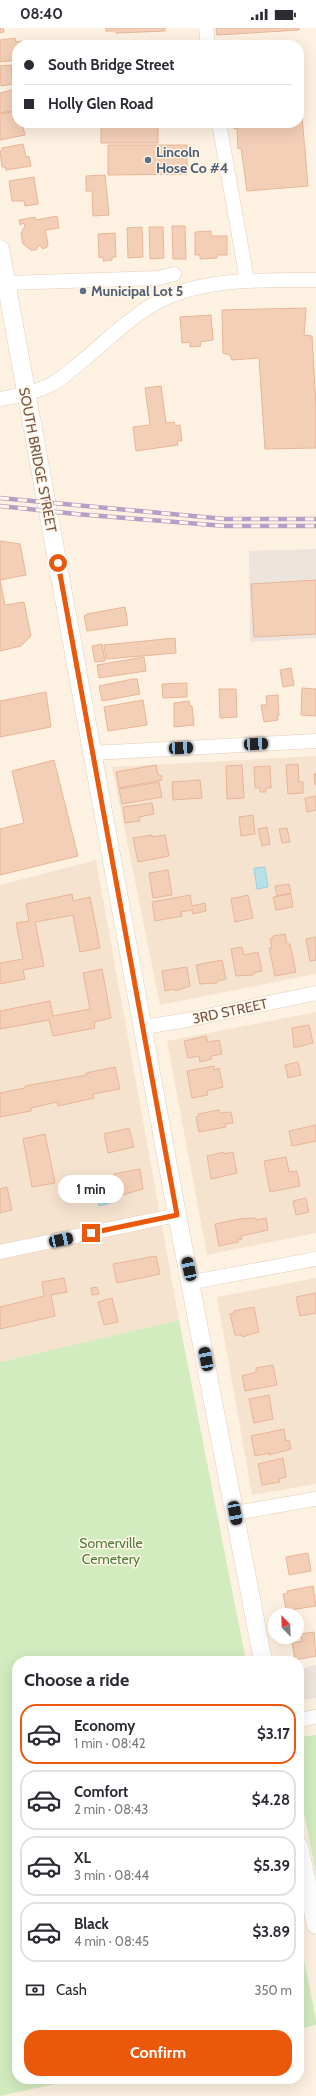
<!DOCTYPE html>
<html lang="en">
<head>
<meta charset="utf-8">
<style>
  :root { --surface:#fff; --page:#f2f2f3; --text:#2b2b33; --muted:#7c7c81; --line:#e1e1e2; --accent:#ea580c }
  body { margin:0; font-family:Cabin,sans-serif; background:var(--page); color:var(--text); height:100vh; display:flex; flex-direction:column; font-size:15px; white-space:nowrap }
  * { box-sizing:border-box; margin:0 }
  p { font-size:13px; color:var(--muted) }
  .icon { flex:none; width:22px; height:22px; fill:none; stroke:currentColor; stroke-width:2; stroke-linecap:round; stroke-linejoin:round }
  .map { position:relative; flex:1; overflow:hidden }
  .side { position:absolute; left:12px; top:1628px; width:292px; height:428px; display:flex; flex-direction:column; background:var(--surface); border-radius:16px; box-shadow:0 4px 16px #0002 }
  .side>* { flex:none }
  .banner { position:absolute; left:12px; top:12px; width:292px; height:88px; border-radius:16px; box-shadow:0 4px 16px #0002; display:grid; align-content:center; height:88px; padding:0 12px; background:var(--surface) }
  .needle { width:26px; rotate:337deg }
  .buttons { position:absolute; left:268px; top:1580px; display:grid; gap:8px }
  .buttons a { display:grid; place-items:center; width:36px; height:36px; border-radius:50%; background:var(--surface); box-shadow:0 4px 16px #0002; font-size:20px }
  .end { position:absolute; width:18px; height:18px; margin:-9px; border:5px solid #ea580c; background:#fff; box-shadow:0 0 0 2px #fff }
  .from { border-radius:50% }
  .bubble { position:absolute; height:28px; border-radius:14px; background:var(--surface); box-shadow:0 4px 16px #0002; font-size:13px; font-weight:800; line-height:28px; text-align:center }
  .car { position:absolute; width:12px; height:24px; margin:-12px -6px; border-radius:5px; box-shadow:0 0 3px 1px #0007; background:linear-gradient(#222 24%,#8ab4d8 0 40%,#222 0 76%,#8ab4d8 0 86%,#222 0) }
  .banner b { display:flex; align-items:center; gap:14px; height:38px; font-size:15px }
  .banner b+b { border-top:1px solid var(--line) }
  .banner i { width:10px; height:10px; background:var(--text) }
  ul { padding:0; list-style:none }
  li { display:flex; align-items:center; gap:12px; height:60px; margin:0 8px 6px; padding:0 4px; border:2px solid var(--line); border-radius:16px }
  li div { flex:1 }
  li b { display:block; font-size:15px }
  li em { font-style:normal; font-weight:800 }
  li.on { border-color:var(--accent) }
  li>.icon { width:36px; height:36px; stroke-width:1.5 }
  h2 { padding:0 12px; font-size:18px; line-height:48px }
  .pay { display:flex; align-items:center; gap:10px; height:44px; padding:0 12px; font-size:15px }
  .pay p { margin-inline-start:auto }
  .button { display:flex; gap:8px; margin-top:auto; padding:8px 12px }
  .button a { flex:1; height:46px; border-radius:16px; background:var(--accent); color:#fff; font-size:16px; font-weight:800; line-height:46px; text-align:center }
  .status { display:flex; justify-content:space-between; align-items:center; height:28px; padding:0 20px; background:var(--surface); direction:ltr }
  .status svg { height:11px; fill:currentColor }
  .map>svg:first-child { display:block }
  .residential { fill:#f5e3cf }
  .industrial { fill:#ece4dd }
  .green { fill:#d2ebbf }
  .water { fill:#b5e1e7; stroke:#9bd1da }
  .building { fill:#f4cfb8; stroke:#e7b597 }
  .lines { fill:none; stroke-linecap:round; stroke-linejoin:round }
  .minor-casing { stroke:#e2cebd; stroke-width:15 }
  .tertiary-casing { stroke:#e2cebd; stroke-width:19 }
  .minor { stroke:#fff; stroke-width:14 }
  .tertiary { stroke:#fff; stroke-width:18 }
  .rail-casing { stroke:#b4a0c7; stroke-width:4.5 }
  .rail { stroke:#fff6e8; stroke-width:3; stroke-dasharray:9; stroke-linecap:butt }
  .route { stroke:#ea580c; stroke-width:5 }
  .service-dot { fill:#5c6f8a; stroke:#fff6e8; stroke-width:1.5 }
  .labels { text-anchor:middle; stroke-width:3; stroke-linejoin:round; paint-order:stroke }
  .service-label { font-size:14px; font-weight:bold; fill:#4e5e75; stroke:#fff6e8; text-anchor:start }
  .street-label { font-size:14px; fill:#755747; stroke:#fff6e8 }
  .park-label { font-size:14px; fill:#527c3e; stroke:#fff6e8 }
</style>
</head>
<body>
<div class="status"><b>08:40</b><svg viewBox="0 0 49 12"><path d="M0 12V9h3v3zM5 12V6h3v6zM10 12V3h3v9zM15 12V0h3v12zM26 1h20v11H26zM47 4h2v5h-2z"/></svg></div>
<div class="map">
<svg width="316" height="2068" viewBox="0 0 316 2068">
  <rect width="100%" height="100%" fill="#fdf2e1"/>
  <!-- residential -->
  <path class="residential" d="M316,728V946L160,977L112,739Z
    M96,832L179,1292L0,1334V857Z
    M316,984V1205L207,1227L167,1013Z
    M316,1250V1456L252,1467L217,1269Z"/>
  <!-- industrial -->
  <path class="industrial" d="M316,521V610L250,614L249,523Z
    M316,1637V1670L299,1672V1641Z"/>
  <!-- green -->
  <path class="green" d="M179,1292L246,1633H17V2051H78L0,2068V1334Z
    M316,1707V1846L299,1759V1709Z
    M299,1906L316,1992V1997L299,2001Z"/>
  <!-- water -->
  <path class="water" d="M265,839L268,859L257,861L254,840Z
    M112,1163L114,1174L99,1178L96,1166Z"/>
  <!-- building -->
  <path class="building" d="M0,0H3L4,4L0,5Z
    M106,0H165V3L116,5V3H106Z
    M216,0H299V2L217,7Z
    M15,10L16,14L22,13L23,17H17V32L0,34V12Z
    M11,37L13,56L1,58L0,38Z
    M299,53L308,158L247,163L241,120L238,121L237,100L234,101L233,95H299Z
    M16,61L17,82L0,85V65Z
    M17,83V95L41,96L23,99L25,107L0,112V86Z
    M101,95H158V115H101Z
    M23,116L26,129L29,128L31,138L6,142L5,139H2L0,123H2V120Z
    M108,117H187V146L108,147Z
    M105,147L109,187L93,188L92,163H86V148Z
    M34,149L38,176L25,178L24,173H12L9,153Z
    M57,188L59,200L45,202L48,215L47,219L43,221L39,217L36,222H31L23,216L21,205L25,198L24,195L20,197L19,192L35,189L36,192Z
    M172,198H185L186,231H173Z
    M142,199L143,229L128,230L127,200Z
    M149,199H163L164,230L150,231Z
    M211,203V208H227V227H217V230L200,231V227H195V204Z
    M115,205L116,229H112V232L103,233V229L99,230L98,206Z
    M306,280L304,307L312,308L316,378V420L265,421L259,330L232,332L230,327L223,325L222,282Z
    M211,287L213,312L200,314L201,318L190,319V314L182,315L180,289Z
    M161,358L166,395L174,394L175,398L180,397L182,413H177L178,417L136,423L133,399L150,397L145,360Z
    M0,513L20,516L26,547L0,552L5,577L24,574L31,608L21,618L0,623Z
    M316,552V606L254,609L251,556Z
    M125,579L128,597L87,603L84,588L87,587V586Z
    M175,610L176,625L106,631L104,617Z
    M102,616L105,633L95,634L92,618Z
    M144,629L146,643L99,650L97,637Z
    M291,640L294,657L283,659L280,642Z
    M133,651H137L140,666L102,673L99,658Z
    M187,655V669L163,670L162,656Z
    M302,660L316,661V688L301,687Z
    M219,661H236L237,689L220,690Z
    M46,664L51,699L0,709V673Z
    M278,667L279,688H277L278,692L264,694L261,677H267L266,668Z
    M143,672L147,697L108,703L104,679Z
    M189,673L190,678H192L194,697L174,699V675Z
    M54,732L78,828L0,847V801L24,795L12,743Z
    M298,736L299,754H303V765L288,766L286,737Z
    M156,737L158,747H161L162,752L119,760L116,744Z
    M242,737L244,770L227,771L226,738Z
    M270,738L271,760H266V764H260V760H255L254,739Z
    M314,746H316V757H315Z
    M200,752L202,770L173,772L172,754Z
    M159,754L162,769L122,776L119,761Z
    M316,768V782L307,784L305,770Z
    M152,775L154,786L139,789L140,793L125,795L123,779Z
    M253,787L255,806L241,808L239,789Z
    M267,799L270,816L262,818L258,801Z
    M287,800L290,814L282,815L279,801Z
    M152,807V809L165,807L169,828L138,834L133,810Z
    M168,842L172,867L153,870L149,845Z
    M289,856L291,865L277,868L275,858Z
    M72,866L73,873L90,869L100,920L80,924L73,887L35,894L44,938L23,942L25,951L0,956V935L23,931L16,895L29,893L26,876Z
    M291,866L293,879L276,882L273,869Z
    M190,867L192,878L205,875L206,883L193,886L192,882L181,884L182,888L155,893L152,874Z
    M248,867L253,890L235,894L231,871Z
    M285,906L287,916H290L296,944L275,948L269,920H272L270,911L273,910V908Z
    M316,909V932L310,933L306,911Z
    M242,919L244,927L258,924L262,943L253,945V947L236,948L231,921Z
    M222,932L226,951L217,953V955L200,956L196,937Z
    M187,939L190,958L175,963V961L165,963L162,943Z
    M102,941L111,990L94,994L95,1000L53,1008L49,992L0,1001V983L50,973L53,988L90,981L83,945Z
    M309,997L313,1015L294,1020L292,1000Z
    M206,1008L208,1014L219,1012L222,1026L211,1028L212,1031L200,1034L199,1028L188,1030L184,1013Z
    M298,1034L301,1047L288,1050L285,1037Z
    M214,1038V1042L219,1040L223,1059L207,1063L208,1067L192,1070L187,1043Z
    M115,1039L120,1061L93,1066L94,1070L58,1078L57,1074L31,1080V1083L0,1089V1065L25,1060V1058L87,1047L86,1045Z
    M219,1082L220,1085L231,1084L233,1095L225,1096L226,1099L199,1104L196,1089L199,1088L198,1086Z
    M316,1097V1113L292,1118L289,1103Z
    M129,1100L134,1119L108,1125L104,1106Z
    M45,1106L55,1155L32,1159L23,1111Z
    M224,1124V1126L233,1124L237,1145L211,1151L207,1128Z
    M286,1129L289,1144L297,1143L300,1158L270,1164L264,1133Z
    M140,1141L143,1161L118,1168L114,1146Z
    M7,1159L12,1182L0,1185V1161Z
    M306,1170L309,1184L296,1187L293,1173Z
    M256,1190V1192L266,1190L268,1202L241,1208L242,1211L238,1212V1214L219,1218L215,1196L239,1191Z
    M156,1228L160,1246L117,1255L113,1236Z
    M64,1250L67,1264L51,1267L55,1288L0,1301V1279L44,1268L42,1254Z
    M97,1259L99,1266L92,1267L91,1260Z
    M316,1265V1285L300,1288L296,1269Z
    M112,1270L118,1294L104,1297L98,1274Z
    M254,1279L259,1304L242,1309V1307H235L230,1286L234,1285V1283Z
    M273,1337L277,1357L245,1363L242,1348L256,1344V1340Z
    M269,1367L273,1391L254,1395L249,1371Z
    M284,1401L286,1413L289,1412L291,1421L269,1427V1425L255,1428L251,1408Z
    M283,1430L286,1449L279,1451L280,1454L262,1457L258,1436Z
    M308,1525L311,1543L289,1547L286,1529Z
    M313,1558L316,1578L290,1582V1580L286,1581L283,1566L288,1565L287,1563Z
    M314,1604L316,1628L295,1632L292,1615L302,1613L300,1606Z"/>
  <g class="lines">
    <!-- minor casing -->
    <g class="minor-casing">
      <path id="minor" d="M206,0L208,17
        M219,95L247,252
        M6,255L159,250L174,246
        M0,371C17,368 34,365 50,357C61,352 71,342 81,334C104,315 127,292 152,277C199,249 264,252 316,252
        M92,725L316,713
        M144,999L187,992L316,965
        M0,1224L177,1187
        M192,1254L316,1231
        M235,1485L316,1471
        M299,1692L316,1689"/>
    </g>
    <!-- tertiary casing -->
    <g class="tertiary-casing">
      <path id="tertiary" d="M0,221L177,1187L263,1633
        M299,1818L316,1897"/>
    </g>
    <!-- minor -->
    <use href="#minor" class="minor"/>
    <!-- tertiary -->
    <use href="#tertiary" class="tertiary"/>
    <!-- rail casing -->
    <g class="rail-casing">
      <path id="rail" d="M0,470L225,491H316
        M0,478L76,486L225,498H316"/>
    </g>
    <!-- rail -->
    <use href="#rail" class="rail"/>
  </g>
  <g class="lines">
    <!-- route -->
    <path class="route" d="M58,535L177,1187L91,1205"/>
  </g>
  <!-- markers -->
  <g class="service-dot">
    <circle cx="148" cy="132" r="4"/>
    <circle cx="83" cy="263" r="4"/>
  </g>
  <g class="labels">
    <!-- service labels -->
    <g class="service-label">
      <text x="156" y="129">Lincoln<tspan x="156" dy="16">Hose Co #4</tspan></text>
      <text x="91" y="268">Municipal Lot 5</text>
    </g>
    <!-- street labels -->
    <g class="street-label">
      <text transform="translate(38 432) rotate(79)" y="5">SOUTH BRIDGE STREET</text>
      <text transform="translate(230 983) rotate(-12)" y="5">3RD STREET</text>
    </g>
    <!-- park labels -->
    <g class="park-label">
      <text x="111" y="1520">Somerville<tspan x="111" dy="16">Cemetery</tspan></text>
    </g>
  </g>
</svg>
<div class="buttons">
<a><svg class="needle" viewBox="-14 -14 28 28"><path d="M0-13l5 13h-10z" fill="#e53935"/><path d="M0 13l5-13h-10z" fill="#7c7c81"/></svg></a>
</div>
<i class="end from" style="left:58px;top:535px"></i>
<i class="end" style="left:91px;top:1205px"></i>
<div class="bubble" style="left:58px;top:1147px;width:66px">1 min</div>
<i class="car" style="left:256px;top:716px;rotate:87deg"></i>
<i class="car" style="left:181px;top:720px;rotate:87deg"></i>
<i class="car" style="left:61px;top:1212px;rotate:78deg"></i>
<i class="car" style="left:189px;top:1241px;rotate:348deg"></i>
<i class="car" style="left:206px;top:1331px;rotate:349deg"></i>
<i class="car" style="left:235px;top:1485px;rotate:169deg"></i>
<div class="banner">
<b><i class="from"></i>South Bridge Street</b>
<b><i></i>Holly Glen Road</b>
</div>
<section class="side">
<h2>Choose a ride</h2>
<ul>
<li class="on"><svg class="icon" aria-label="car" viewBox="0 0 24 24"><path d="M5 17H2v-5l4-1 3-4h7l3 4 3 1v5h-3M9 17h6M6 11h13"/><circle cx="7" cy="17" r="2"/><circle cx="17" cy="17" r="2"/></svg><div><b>Economy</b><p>1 min · 08:42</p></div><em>$3.17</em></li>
<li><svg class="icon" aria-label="car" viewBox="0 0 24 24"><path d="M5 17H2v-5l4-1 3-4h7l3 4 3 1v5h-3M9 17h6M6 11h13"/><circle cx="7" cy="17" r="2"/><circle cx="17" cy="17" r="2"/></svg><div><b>Comfort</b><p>2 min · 08:43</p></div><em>$4.28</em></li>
<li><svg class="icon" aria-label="car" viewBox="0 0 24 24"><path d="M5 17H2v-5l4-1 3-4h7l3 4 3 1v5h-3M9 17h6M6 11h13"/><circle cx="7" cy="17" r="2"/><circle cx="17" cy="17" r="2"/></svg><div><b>XL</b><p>3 min · 08:44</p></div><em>$5.39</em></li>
<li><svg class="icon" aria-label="car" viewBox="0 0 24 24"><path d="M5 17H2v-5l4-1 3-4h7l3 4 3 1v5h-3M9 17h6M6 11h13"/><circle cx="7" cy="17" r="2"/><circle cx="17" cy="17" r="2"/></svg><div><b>Black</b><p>4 min · 08:45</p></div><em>$3.89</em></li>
</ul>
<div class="pay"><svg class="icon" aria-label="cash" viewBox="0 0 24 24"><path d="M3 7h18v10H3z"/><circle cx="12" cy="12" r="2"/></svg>Cash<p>350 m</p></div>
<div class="button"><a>Confirm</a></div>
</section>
</div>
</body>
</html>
